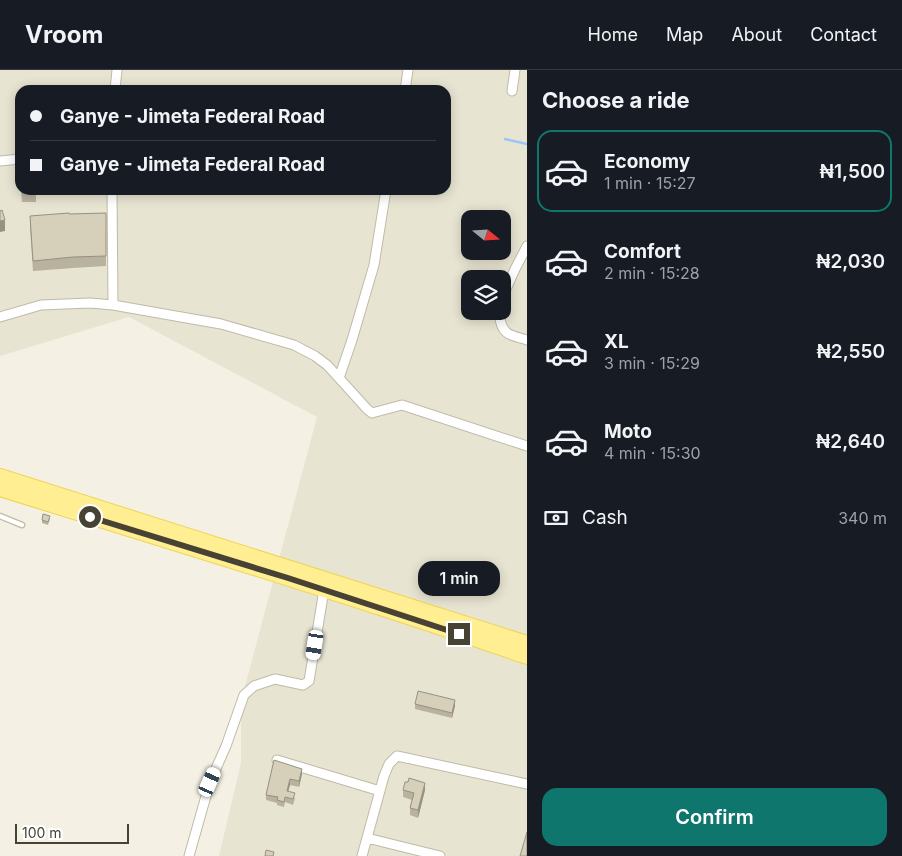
<!DOCTYPE html>
<html lang="en">
<head>
<meta charset="utf-8">
<style>
  :root { --surface:#171b24; --page:#242831; --text:#f1f3f6; --muted:#9ea1a6; --line:#363941; --accent:#0f766e }
  body { margin:0; font-family:Inter,sans-serif; background:var(--page); color:var(--text); height:100vh; display:flex; flex-direction:column; font-size:19px; white-space:nowrap }
  * { box-sizing:border-box; margin:0 }
  p { font-size:16px; color:var(--muted) }
  .icon { flex:none; width:28px; height:28px; fill:none; stroke:currentColor; stroke-width:2; stroke-linecap:round; stroke-linejoin:round }
  .map { position:relative; flex:1; overflow:hidden }
  .sheet { display:flex; flex-direction:column; background:var(--surface); width:375px }
  .sheet>* { flex:none }
  .hud { position:absolute; left:15px; top:15px; width:436px; height:110px; border-radius:15px; box-shadow:0 2px 12px #0003; display:grid; align-content:center; height:110px; padding:0 15px; background:var(--surface) }
  .needle { width:32px; rotate:108deg }
  .tools { position:absolute; left:461px; top:140px; display:grid; gap:10px }
  .tools a { display:grid; place-items:center; width:50px; height:50px; border-radius:10px; background:var(--surface); box-shadow:0 2px 12px #0003; font-size:25px }
  .scale { position:absolute; left:15px; bottom:12px; width:114px; box-sizing:border-box; padding-left:5px; border:2px solid #474233; border-top:0; font-size:14px; line-height:18px; white-space:nowrap; color:#474233; -webkit-text-stroke:4px #fff; paint-order:stroke }
  .end { position:absolute; width:22px; height:22px; margin:-11px; border:6px solid #474233; background:#fff; box-shadow:0 0 0 2px #fff }
  .from { border-radius:50% }
  .bubble { position:absolute; height:35px; border-radius:15px; background:var(--surface); box-shadow:0 2px 12px #0003; font-size:16px; font-weight:600; line-height:35px; text-align:center }
  .car { position:absolute; width:15px; height:30px; margin:-15px -8px; border-radius:6px; box-shadow:0 0 4px 1px #0007; background:linear-gradient(#fff 24%,#345 0 40%,#fff 0 76%,#345 0 86%,#fff 0) }
  .hud b { display:flex; align-items:center; gap:18px; height:48px; font-size:19px }
  .hud b+b { border-top:1px solid var(--line) }
  .hud i { width:12px; height:12px; background:var(--text) }
  ul { padding:0; list-style:none }
  li { display:flex; align-items:center; gap:15px; height:82px; margin:0 10px 8px; padding:0 5px; border:2px solid transparent; border-radius:15px }
  li div { flex:1 }
  li b { display:block; font-size:19px }
  li em { font-style:normal; font-weight:600 }
  li.selected { border-color:var(--accent) }
  li>.icon { width:45px; height:45px; stroke-width:1.5 }
  h2 { padding:0 15px; font-size:22px; line-height:60px }
  .pay { display:flex; align-items:center; gap:12px; height:55px; padding:0 15px; font-size:19px }
  .pay p { margin-inline-start:auto }
  .action { display:flex; gap:10px; margin-top:auto; padding:10px 15px }
  .action a { flex:1; height:58px; border-radius:15px; background:var(--accent); color:#fff; font-size:20px; font-weight:600; line-height:58px; text-align:center }
  header { display:flex; align-items:center; gap:30px; box-sizing:border-box; height:70px; padding:0 25px; background:var(--surface); border-bottom:1px solid var(--line) }
  header strong { font-size:24px }
  nav { display:flex; gap:28px; margin-inline-start:auto; font-size:18px }
  main { display:flex; flex:1; min-height:0 }
  .map>svg:first-child { display:block }
  .residential { fill:#e8e4d2; fill-rule:evenodd }
  .lines { fill:none; stroke-linecap:round; stroke-linejoin:round }
  .stream { stroke:#9ac5f7; stroke-width:2.5 }
  .lane-casing { stroke:#c0baa6; stroke-width:7 }
  .street-casing { stroke:#c0baa6; stroke-width:11 }
  .primary-casing { stroke:#eed558; stroke-width:16 }
  .lane { stroke:#fff; stroke-width:4.5 }
  .street { stroke:#fff; stroke-width:9 }
  .primary { stroke:#ffee92; stroke-width:14 }
  .wall { fill:#b8b29f }
  .shaded-wall { fill:#969182 }
  .building { fill:#d6cfb9; stroke:#969182 }
  .route { stroke:#474233; stroke-width:6 }
</style>
</head>
<body>
<header>
<strong>Vroom</strong>
<nav><a>Home</a><a>Map</a><a>About</a><a>Contact</a></nav>
</header>
<main>
<div class="map">
<svg width="527" height="786" viewBox="0 0 527 786">
  <rect width="100%" height="100%" fill="#f4f1e4"/>
  <!-- residential -->
  <path class="residential" d="M0,0H527V786H219L241,693V631L317,347L129,247L0,286ZM20,20H446V120H20ZM470,149H502V181H470ZM470,209H502V241H470Z"/>
  <g class="lines">
    <!-- stream -->
    <path class="stream" d="M505,69L527,74"/>
    <!-- lane casing -->
    <g class="lane-casing">
      <path id="lane" d="M0,446L22,455"/>
    </g>
    <!-- street casing -->
    <g class="street-casing">
      <path id="street" d="M115,20L117,0
        M405,20L408,0
        M512,21L515,0
        M0,91L20,89
        M112,120L113,235
        M502,228L515,199L527,176
        M499,241C499,246 500,249 501,253C504,266 515,266 527,270
        M0,247L41,235L90,233L113,235L221,254L294,275L315,286L327,295L339,308L367,339L372,343L402,335L527,376
        M339,308L352,270L374,195L386,120
        M277,690L380,721
        M367,768L440,786
        M189,786L210,712L226,676L244,625L254,616L275,609L303,615L309,611L324,520
        M362,786L384,706L389,694L397,686L527,714"/>
    </g>
    <!-- primary casing -->
    <g class="primary-casing">
      <path id="primary" d="M0,406L527,573
        M0,419C176,474 353,527 527,587"/>
    </g>
    <!-- lane -->
    <use href="#lane" class="lane"/>
    <!-- street -->
    <use href="#street" class="street"/>
    <!-- primary -->
    <use href="#primary" class="primary"/>
  </g>
  <!-- wall -->
  <path class="wall" d="M21,120H36V132H22Z
    M106,143V196L73,198L33,201L30,157V146Z
    M50,449L48,455L42,453V450Z
    M415,634L455,636L452,648L415,639Z
    M274,690L302,704L299,717L290,715L288,721L295,728L293,735L285,732L284,737L277,735V733L266,730V725Z
    M403,720H425L418,748L410,745V738L412,730L403,727Z"/>
  <!-- shaded-wall -->
  <path class="shaded-wall" d="M5,150V161L0,162V151Z
    M455,630V636L452,648V643Z
    M302,699V704L299,717V711Z
    M290,709V715L287,726V721Z
    M425,713V720L418,748V740Z"/>
  <!-- building -->
  <path class="building" d="M22,120H36V121L22,122Z
    M2,140L5,150L0,151V141Z
    M69,143V144L106,143V186L73,187L33,191L30,146Z
    M43,444L50,446L48,452L42,450Z
    M418,621L455,630L452,643L415,634Z
    M274,690L302,699L299,711L290,709L287,721L295,723L293,729L285,727L284,732L277,730L278,727L266,725Z
    M409,708L425,713L418,740L410,738L414,723L403,720L405,712H408Z
    M527,762V786H520Z
    M266,780L274,782L273,786H265Z"/>
  <g class="lines">
    <!-- route -->
    <path class="route" d="M90,447L288,508L459,564"/>
  </g>
</svg>
<div class="tools">
<a><svg class="needle" viewBox="-14 -14 28 28"><path d="M0-13l5 13h-10z" fill="#e53935"/><path d="M0 13l5-13h-10z" fill="#9ea1a6"/></svg></a>
<a><svg class="icon" aria-label="layers" viewBox="0 0 24 24"><path d="M12 4l9 5-9 5-9-5zM3 14l9 5 9-5"/></svg></a>
</div>
<div class="scale">100 m</div>
<i class="end from" style="left:90px;top:447px"></i>
<i class="end" style="left:459px;top:564px"></i>
<div class="bubble" style="left:418px;top:491px;width:82px">1 min</div>
<i class="car" style="left:315px;top:575px;rotate:189deg"></i>
<i class="car" style="left:210px;top:712px;rotate:24deg"></i>
<div class="hud">
<b><i class="from"></i>Ganye - Jimeta Federal Road</b>
<b><i></i>Ganye - Jimeta Federal Road</b>
</div>
</div>
<section class="sheet">
<h2>Choose a ride</h2>
<ul>
<li class="selected"><svg class="icon" aria-label="car" viewBox="0 0 24 24"><path d="M5 17H2v-5l4-1 3-4h7l3 4 3 1v5h-3M9 17h6M6 11h13"/><circle cx="7" cy="17" r="2"/><circle cx="17" cy="17" r="2"/></svg><div><b>Economy</b><p>1 min · 15:27</p></div><em>₦1,500</em></li>
<li><svg class="icon" aria-label="car" viewBox="0 0 24 24"><path d="M5 17H2v-5l4-1 3-4h7l3 4 3 1v5h-3M9 17h6M6 11h13"/><circle cx="7" cy="17" r="2"/><circle cx="17" cy="17" r="2"/></svg><div><b>Comfort</b><p>2 min · 15:28</p></div><em>₦2,030</em></li>
<li><svg class="icon" aria-label="car" viewBox="0 0 24 24"><path d="M5 17H2v-5l4-1 3-4h7l3 4 3 1v5h-3M9 17h6M6 11h13"/><circle cx="7" cy="17" r="2"/><circle cx="17" cy="17" r="2"/></svg><div><b>XL</b><p>3 min · 15:29</p></div><em>₦2,550</em></li>
<li><svg class="icon" aria-label="car" viewBox="0 0 24 24"><path d="M5 17H2v-5l4-1 3-4h7l3 4 3 1v5h-3M9 17h6M6 11h13"/><circle cx="7" cy="17" r="2"/><circle cx="17" cy="17" r="2"/></svg><div><b>Moto</b><p>4 min · 15:30</p></div><em>₦2,640</em></li>
</ul>
<div class="pay"><svg class="icon" aria-label="cash" viewBox="0 0 24 24"><path d="M3 7h18v10H3z"/><circle cx="12" cy="12" r="2"/></svg>Cash<p>340 m</p></div>
<div class="action"><a>Confirm</a></div>
</section>
</main>
</body>
</html>
